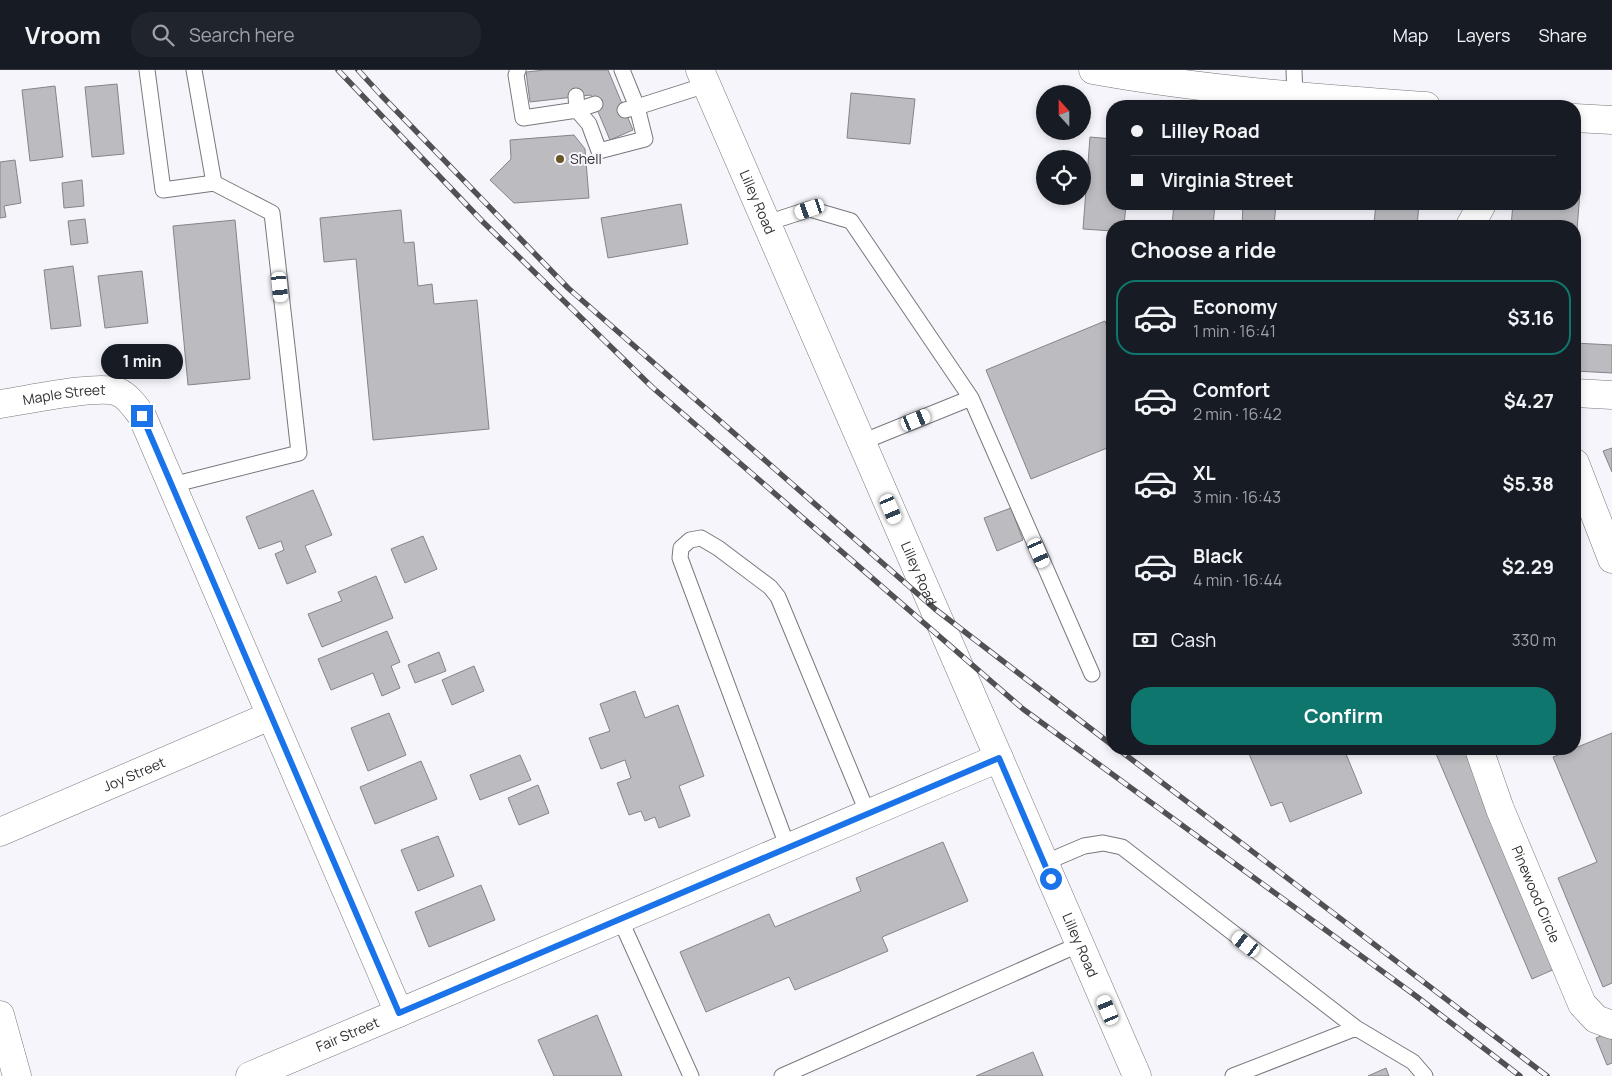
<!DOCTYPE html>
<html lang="en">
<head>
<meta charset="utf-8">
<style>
  :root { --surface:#171b24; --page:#20242c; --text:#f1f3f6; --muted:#9ea1a6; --line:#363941; --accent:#0f766e }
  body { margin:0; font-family:Manrope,sans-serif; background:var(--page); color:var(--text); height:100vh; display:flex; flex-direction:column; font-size:19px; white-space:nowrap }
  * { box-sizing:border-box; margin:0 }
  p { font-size:16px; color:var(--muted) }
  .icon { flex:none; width:28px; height:28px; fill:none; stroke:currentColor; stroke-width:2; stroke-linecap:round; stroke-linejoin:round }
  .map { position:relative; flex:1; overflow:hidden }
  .side { position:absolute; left:1106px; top:150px; width:475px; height:535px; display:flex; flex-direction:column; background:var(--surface); border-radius:20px; box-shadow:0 2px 8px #0003 }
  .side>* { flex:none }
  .banner { position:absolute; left:1106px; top:30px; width:475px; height:110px; border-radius:20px; box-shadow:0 2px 8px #0003; display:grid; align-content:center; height:110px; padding:0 25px; background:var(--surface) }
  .needle { width:32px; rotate:339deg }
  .controls { position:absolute; left:1036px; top:15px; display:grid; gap:10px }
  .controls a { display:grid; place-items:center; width:55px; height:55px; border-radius:50%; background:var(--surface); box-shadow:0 2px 8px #0003; font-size:25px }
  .end { position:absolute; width:22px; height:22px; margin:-11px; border:6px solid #1a73e8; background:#fff; box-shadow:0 0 0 2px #fff }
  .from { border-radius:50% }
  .bubble { position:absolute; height:35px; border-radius:18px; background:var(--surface); box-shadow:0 2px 8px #0003; font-size:16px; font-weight:700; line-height:35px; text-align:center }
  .car { position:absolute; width:15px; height:30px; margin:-15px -8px; border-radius:6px; box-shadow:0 0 4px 1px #0007; background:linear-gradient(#fff 24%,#345 0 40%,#fff 0 76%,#345 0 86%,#fff 0) }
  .banner b { display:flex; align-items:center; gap:18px; height:48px; font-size:19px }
  .banner b+b { border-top:1px solid var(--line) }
  .banner i { width:12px; height:12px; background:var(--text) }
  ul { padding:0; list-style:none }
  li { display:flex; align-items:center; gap:15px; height:75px; margin:0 10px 8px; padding:0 15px; border:2px solid transparent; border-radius:20px }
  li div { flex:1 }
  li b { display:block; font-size:19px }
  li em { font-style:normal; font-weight:700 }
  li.on { border-color:var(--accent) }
  li>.icon { width:45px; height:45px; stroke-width:1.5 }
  h2 { padding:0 25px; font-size:22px; line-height:60px }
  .pay { display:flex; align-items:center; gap:12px; height:55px; padding:0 25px; font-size:19px }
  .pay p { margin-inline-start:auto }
  .action { display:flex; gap:10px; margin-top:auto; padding:10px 25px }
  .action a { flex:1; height:58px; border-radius:20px; background:var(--accent); color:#fff; font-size:20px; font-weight:700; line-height:58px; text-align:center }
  header { display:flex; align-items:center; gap:30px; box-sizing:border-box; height:70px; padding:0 25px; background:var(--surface); border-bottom:1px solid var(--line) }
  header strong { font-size:24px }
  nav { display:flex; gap:28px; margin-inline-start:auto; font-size:18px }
  .search { width:350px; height:45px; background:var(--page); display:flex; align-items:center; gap:12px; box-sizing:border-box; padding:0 18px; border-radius:20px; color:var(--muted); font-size:19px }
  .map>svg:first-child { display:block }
  .building { fill:#bcbbc0; stroke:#858489 }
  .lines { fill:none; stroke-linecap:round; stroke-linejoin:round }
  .service-casing { stroke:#78787c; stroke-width:17 }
  .minor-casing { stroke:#78787c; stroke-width:29 }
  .tertiary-casing { stroke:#78787c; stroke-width:29 }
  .service { stroke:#fff; stroke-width:15 }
  .minor { stroke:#fff; stroke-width:28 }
  .tertiary { stroke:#fff; stroke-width:28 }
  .rail-casing { stroke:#515053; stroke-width:5.5 }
  .rail { stroke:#f6f5fb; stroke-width:4; stroke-dasharray:11; stroke-linecap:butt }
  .route { stroke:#1a73e8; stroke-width:6 }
  .poi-dot { fill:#6b5424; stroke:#f6f5fb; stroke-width:2 }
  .labels { text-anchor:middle; stroke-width:4; stroke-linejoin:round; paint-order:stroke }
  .poi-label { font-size:14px; fill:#302f31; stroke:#f6f5fb; text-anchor:start }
  .street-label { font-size:14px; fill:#302f31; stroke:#f6f5fb }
</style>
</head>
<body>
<header>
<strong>Vroom</strong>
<div class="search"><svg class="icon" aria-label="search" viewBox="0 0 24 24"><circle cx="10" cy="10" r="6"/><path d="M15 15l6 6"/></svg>Search here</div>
<nav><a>Map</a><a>Layers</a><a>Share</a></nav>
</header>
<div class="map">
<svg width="1612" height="1006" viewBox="0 0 1612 1006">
  <rect width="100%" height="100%" fill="#f6f5fb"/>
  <!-- building -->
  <path class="building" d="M545,0H608L633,60L610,70L591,25L530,32L526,2Z
    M117,14L124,84L92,87L85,17Z
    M55,16L63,87L30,91L22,20Z
    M851,23L915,29L910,74L847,68Z
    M574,65L585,79L589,128L514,133L490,110L511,89L510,70Z
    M1090,67L1112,69V134H1126L1124,156H1112V161L1083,159Z
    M15,90L21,133L4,136L6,147L0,148V92Z
    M82,110L84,136L64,138L62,113Z
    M1575,120L1580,121L1575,187V156H1511L1513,134H1575Z
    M681,134L688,174L608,188L601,148Z
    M1174,134H1215L1213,156L1172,155Z
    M1243,134H1276L1274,156H1242Z
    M1376,134H1419L1417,156L1374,153Z
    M401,140L404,173L414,172L418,216L432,214L434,234L477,230L489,359L373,370L356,189L324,192L320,148Z
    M85,149L88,173L71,175L68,151Z
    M235,150L250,309L188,315L173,156Z
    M73,196L81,256L51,259L44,200Z
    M142,201L148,253L105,258L98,206Z
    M1105,251L1112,270V376L1031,409L986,300Z
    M1575,273L1612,275V303L1575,301Z
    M1612,378V402L1603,381Z
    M313,420L332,465L305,476L316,502L287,514L275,484L284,480L281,471L259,479L246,447Z
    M1011,438L1023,470L997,481L984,448Z
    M423,466L437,499L405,513L391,479Z
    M376,506L393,548L322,577L308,544L342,531L338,522Z
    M387,561L400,592L391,596L400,618L382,626L373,603L331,620L318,589Z
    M439,582L446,601L415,613L408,595Z
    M474,596L484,621L452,635L442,610Z
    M635,621L645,648L678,635L704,706L679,716L690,746L659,758L655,747L645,751L641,741L629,745L617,713L631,708L625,690L601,699L589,668L610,661L600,634Z
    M389,643L406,685L368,701L351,658Z
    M1612,663V913L1603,917L1558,808L1597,792L1553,687Z
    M1247,679H1344L1362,723L1290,752L1282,732L1271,736Z
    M1434,679H1464L1557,898L1532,909Z
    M520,685L531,710L480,730L470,705Z
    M421,691L437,729L375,754L360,717Z
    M538,715L549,743L519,755L508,728Z
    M438,766L454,806L418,821L401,780Z
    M943,772L968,831L882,867L888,881L795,920L789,907L706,942L680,882L769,844L775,857L861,821L856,808Z
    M481,815L495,850L429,877L415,842Z
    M597,945L622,1006H554L538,970Z
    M1612,961V993L1607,995L1596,968Z
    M1033,982L1043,1006H976Z
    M1386,998L1389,1006H1368Z"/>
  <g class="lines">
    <!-- service casing -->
    <g class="service-casing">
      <path id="service" d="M147,0L163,120L214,113L272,143L299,383L172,415
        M194,0L214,113
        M518,0L516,5L523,48L577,40L589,54L599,81L645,69L637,37L625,40
        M622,0L637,37L706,15
        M1294,0L1295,26
        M576,26L577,40L595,34
        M767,153L810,139L851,151L971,328
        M862,372L971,328L1092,604
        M788,778L680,488L681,478L690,470L701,468L718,478L770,517L778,527L868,744
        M1044,793L1084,776L1103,773L1122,777L1356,958
        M620,849L691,1006
        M782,1006L1080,874
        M1233,1006L1356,958L1413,992L1425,1006"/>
    </g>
    <!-- minor casing -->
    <g class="minor-casing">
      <g id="minor">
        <path d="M1470,156L1482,134"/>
        <path d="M1575,323L1612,325"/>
        <path id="s1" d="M0,334C24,331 98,314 118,322C128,326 136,338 142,346L399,943"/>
        <path d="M1575,393L1612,489"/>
        <path id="s2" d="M1479,679L1500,739L1582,934L1596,949L1612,955"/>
        <path id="s3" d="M0,762L270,646"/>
        <path d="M0,945L17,1006"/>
        <path id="s4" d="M250,1006L999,688"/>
      </g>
    </g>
    <!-- tertiary casing -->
    <g class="tertiary-casing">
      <g id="tertiary">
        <path id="s5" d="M700,0L1137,1006"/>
        <path d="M1093,0C1203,20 1315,28 1426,36"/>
        <path d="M1575,48L1612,50"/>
      </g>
    </g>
    <!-- service -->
    <use href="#service" class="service"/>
    <!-- minor -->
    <use href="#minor" class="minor"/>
    <!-- tertiary -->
    <use href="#tertiary" class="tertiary"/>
    <!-- rail casing -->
    <g class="rail-casing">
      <path id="rail" d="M338,0L482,151L652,317L1023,639L1416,926L1520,1006
        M358,0L381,25L568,218L935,539L1112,675
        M1118,679L1547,1006"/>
    </g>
    <!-- rail -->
    <use href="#rail" class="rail"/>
  </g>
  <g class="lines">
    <!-- route -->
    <path class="route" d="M142,346L399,943L999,688L1051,809"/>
  </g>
  <!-- markers -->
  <circle class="poi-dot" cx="560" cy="89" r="5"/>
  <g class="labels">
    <!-- poi labels -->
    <g class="poi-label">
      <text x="570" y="94">Shell</text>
    </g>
    <!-- street labels -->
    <g class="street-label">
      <text dy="5" stroke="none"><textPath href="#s5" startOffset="144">Lilley Road</textPath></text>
      <text dy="5" stroke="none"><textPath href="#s1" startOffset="65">Maple Street</textPath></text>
      <text dy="5" stroke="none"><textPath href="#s5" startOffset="549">Lilley Road</textPath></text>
      <text dy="5" stroke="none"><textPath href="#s3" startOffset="146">Joy Street</textPath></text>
      <text dy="5" stroke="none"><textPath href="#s2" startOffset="156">Pinewood Circle</textPath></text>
      <text dy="5" stroke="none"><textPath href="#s5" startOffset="954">Lilley Road</textPath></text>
      <text dy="5" stroke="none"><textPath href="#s4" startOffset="106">Fair Street</textPath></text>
    </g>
  </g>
</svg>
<div class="controls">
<a><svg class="needle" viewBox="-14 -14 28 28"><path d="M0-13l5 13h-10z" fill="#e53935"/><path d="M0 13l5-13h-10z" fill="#9ea1a6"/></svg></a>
<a><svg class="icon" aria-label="locate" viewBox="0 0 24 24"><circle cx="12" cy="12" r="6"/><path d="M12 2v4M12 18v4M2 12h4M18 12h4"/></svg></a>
</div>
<i class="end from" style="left:1051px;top:809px"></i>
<i class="end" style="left:142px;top:346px"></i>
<div class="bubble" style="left:101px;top:274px;width:82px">1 min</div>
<i class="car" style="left:810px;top:139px;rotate:251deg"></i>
<i class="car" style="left:280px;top:217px;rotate:174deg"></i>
<i class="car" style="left:916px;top:350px;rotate:68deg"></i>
<i class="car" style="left:891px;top:439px;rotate:157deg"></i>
<i class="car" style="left:1039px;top:483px;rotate:156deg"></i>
<i class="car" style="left:1246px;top:874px;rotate:308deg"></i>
<i class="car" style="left:1108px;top:940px;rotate:337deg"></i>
<div class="banner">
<b><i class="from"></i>Lilley Road</b>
<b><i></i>Virginia Street</b>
</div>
<section class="side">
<h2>Choose a ride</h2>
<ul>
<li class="on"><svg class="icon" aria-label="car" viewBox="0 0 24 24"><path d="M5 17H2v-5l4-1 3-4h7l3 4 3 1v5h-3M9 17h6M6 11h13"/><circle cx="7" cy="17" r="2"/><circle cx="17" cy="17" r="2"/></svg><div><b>Economy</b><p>1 min · 16:41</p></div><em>$3.16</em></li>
<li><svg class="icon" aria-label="car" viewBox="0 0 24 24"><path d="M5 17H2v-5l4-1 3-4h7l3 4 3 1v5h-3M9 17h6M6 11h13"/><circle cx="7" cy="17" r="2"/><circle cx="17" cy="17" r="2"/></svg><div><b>Comfort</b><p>2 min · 16:42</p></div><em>$4.27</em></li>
<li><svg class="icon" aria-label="car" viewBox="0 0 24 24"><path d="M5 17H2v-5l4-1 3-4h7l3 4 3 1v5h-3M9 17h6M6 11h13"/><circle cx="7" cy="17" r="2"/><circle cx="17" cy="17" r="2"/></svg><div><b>XL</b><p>3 min · 16:43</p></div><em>$5.38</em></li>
<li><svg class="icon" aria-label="car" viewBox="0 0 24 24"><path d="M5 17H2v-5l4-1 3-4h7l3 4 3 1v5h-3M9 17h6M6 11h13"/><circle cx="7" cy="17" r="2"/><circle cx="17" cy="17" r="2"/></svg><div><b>Black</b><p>4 min · 16:44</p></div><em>$2.29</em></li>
</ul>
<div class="pay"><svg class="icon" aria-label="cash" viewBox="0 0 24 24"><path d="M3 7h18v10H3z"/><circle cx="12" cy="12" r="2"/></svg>Cash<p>330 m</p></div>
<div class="action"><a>Confirm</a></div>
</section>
</div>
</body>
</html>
